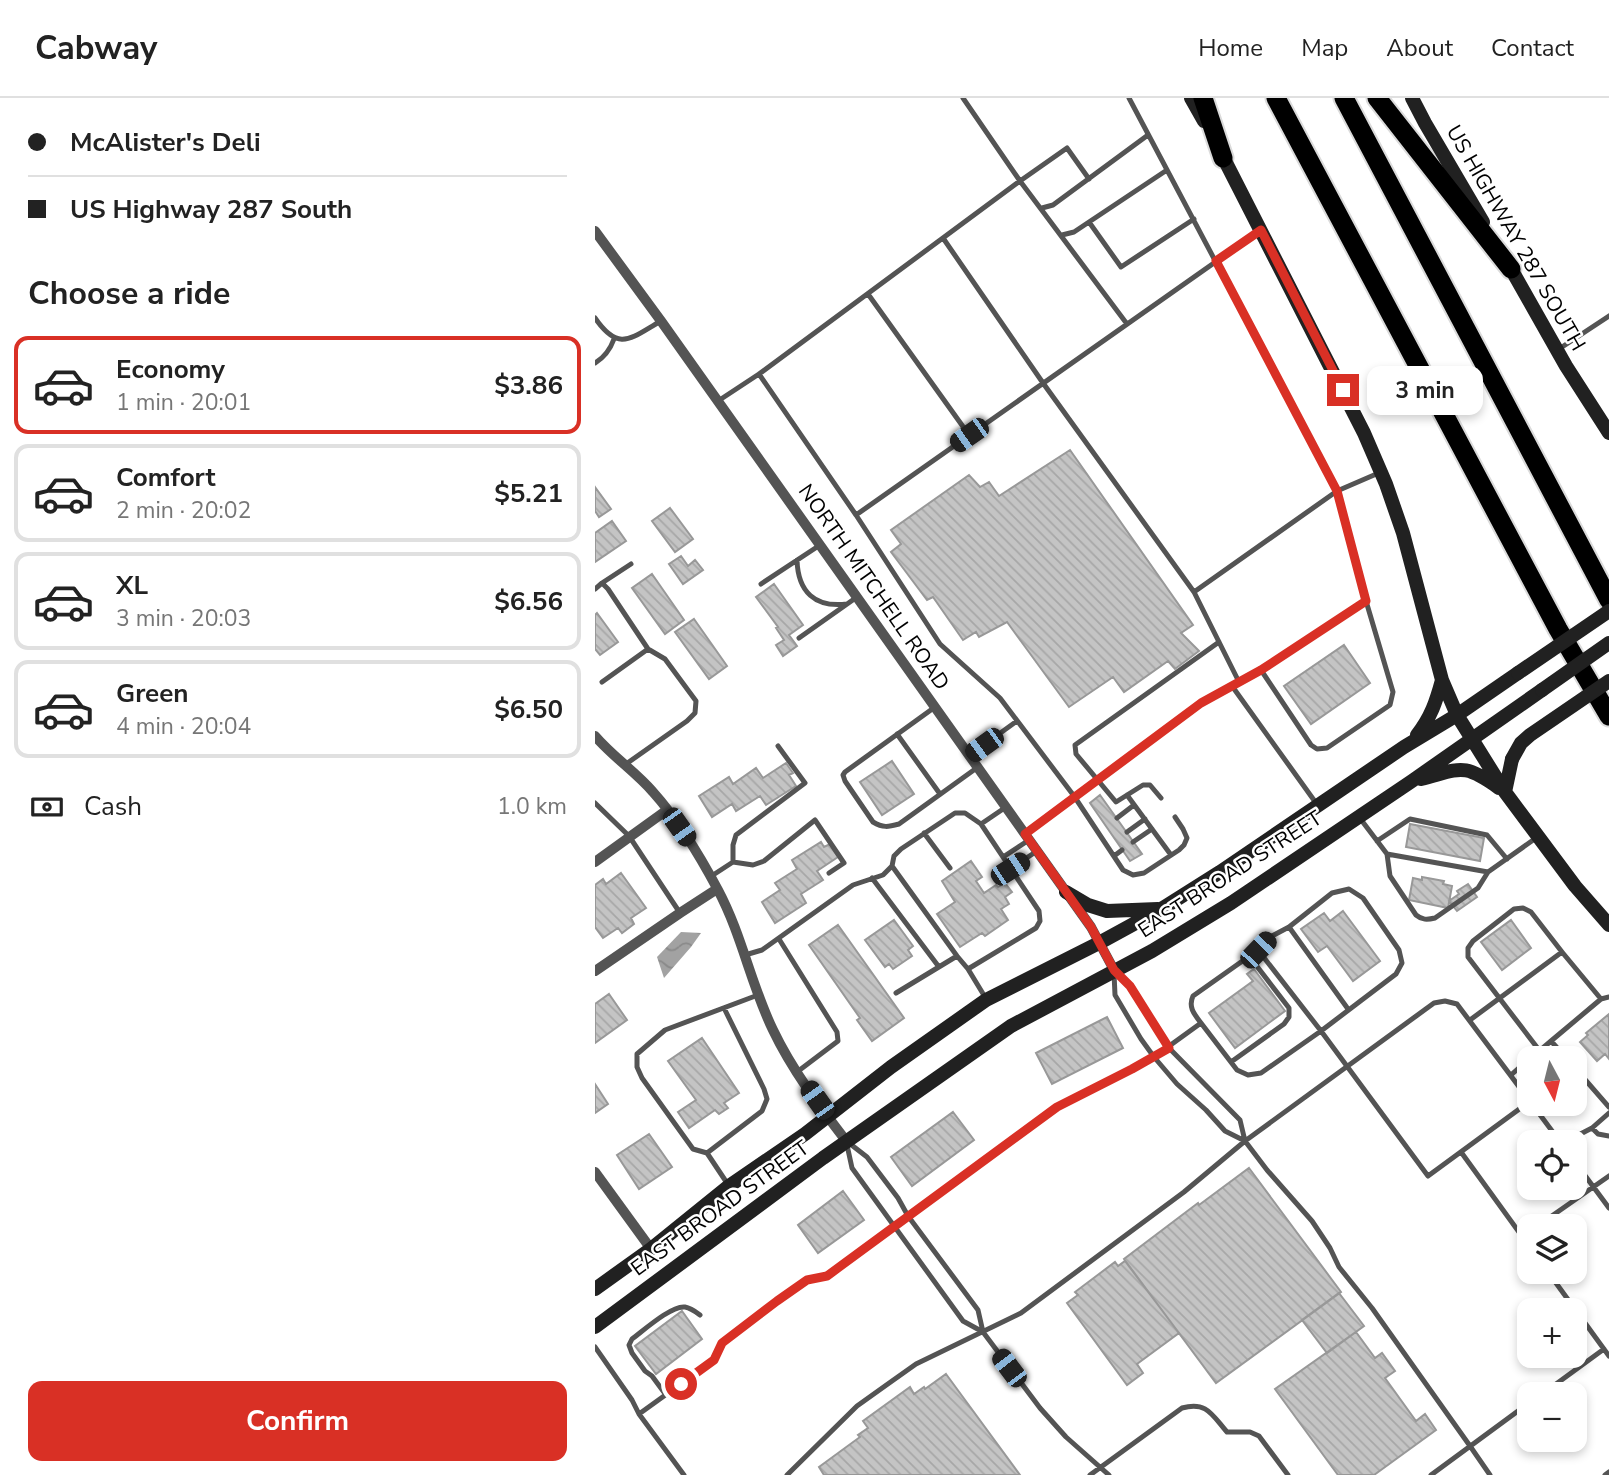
<!DOCTYPE html>
<html lang="en">
<head>
<meta charset="utf-8">
<style>
  :root { --surface:#fff; --page:#f6f6f6; --text:#222; --muted:#767676; --line:#e0e0e0; --accent:#d93025 }
  body { margin:0; font-family:"Nunito Sans",sans-serif; background:var(--page); color:var(--text); height:100vh; display:flex; flex-direction:column; font-size:26px; white-space:nowrap }
  * { box-sizing:border-box; margin:0 }
  p { font-size:23px; color:var(--muted) }
  .icon { flex:none; width:38px; height:38px; fill:none; stroke:currentColor; stroke-width:2; stroke-linecap:round; stroke-linejoin:round }
  .map { position:relative; flex:1; overflow:hidden }
  .panel { display:flex; flex-direction:column; background:var(--surface); width:595px }
  .panel>* { flex:none }
  .guide { display:grid; align-content:center; height:154px; padding:0 28px; background:var(--surface) }
  .needle { width:46px; rotate:173deg }
  .buttons { position:absolute; left:922px; top:948px; display:grid; gap:14px }
  .buttons a { display:grid; place-items:center; width:70px; height:70px; border-radius:14px; background:var(--surface); box-shadow:0 4px 10px #0003; font-size:35px }
  .end { position:absolute; width:32px; height:32px; margin:-16px; border:9px solid #d93025; background:#fff; box-shadow:0 0 0 4px #fff }
  .from { border-radius:50% }
  .bubble { position:absolute; height:49px; border-radius:14px; background:var(--surface); box-shadow:0 4px 10px #0003; font-size:23px; font-weight:700; line-height:49px; text-align:center }
  .car { position:absolute; width:21px; height:42px; margin:-21px -10px; border-radius:9px; box-shadow:0 0 5px 2px #0007; background:linear-gradient(#222 24%,#8ab4d8 0 40%,#222 0 76%,#8ab4d8 0 86%,#222 0) }
  .guide b { display:flex; align-items:center; gap:24px; height:66px; font-size:26px }
  .guide b+b { border-top:2px solid var(--line) }
  .guide i { width:18px; height:18px; background:var(--text) }
  ul { padding:0; list-style:none }
  li { display:flex; align-items:center; gap:21px; height:98px; margin:0 14px 10px; padding:0 14px; border:4px solid var(--line); border-radius:14px }
  li div { flex:1 }
  li b { display:block; font-size:26px }
  li em { font-style:normal; font-weight:700 }
  li.on { border-color:var(--accent) }
  li>.icon { width:63px; height:63px; stroke-width:1.5 }
  h2 { padding:0 28px; font-size:32px; line-height:84px }
  .pay { display:flex; align-items:center; gap:18px; height:77px; padding:0 28px; font-size:26px }
  .pay p { margin-inline-start:auto }
  .primary-button { display:flex; gap:14px; margin-top:auto; padding:14px 28px }
  .primary-button a { flex:1; height:80px; border-radius:14px; background:var(--accent); color:#fff; font-size:28px; font-weight:700; line-height:80px; text-align:center }
  header { display:flex; align-items:center; gap:42px; box-sizing:border-box; height:98px; padding:0 35px; background:var(--surface); border-bottom:2px solid var(--line) }
  header strong { font-size:33px }
  nav { display:flex; gap:38px; margin-inline-start:auto; font-size:24px }
  main { display:flex; flex:1; min-height:0 }
  .map>svg:first-child { display:block }
  .water { fill:url(#water-waves) }
  .building { fill:url(#building-back-hatch); stroke:#989898; stroke-width:2 }
  .lines { fill:none; stroke-linecap:round; stroke-linejoin:round }
  .highway-casing { stroke:#dbdbdb; stroke-width:23 }
  .lane { stroke:#545454; stroke-width:5 }
  .street { stroke:#545454; stroke-width:10 }
  .secondary { stroke:#212121; stroke-width:14 }
  .highway { stroke:#000; stroke-width:19 }
  .secondary-bridge { stroke:#212121; stroke-width:14 }
  .route { stroke:#d93025; stroke-width:9 }
  .labels { text-anchor:middle; stroke-width:5; stroke-linejoin:round; paint-order:stroke }
  .street-label { font-size:21px; fill:#000; stroke:#fff }
</style>
</head>
<body>
<header>
<strong>Cabway</strong>
<nav><a>Home</a><a>Map</a><a>About</a><a>Contact</a></nav>
</header>
<main>
<section class="panel">
<div class="guide">
<b><i class="from"></i>McAlister's Deli</b>
<b><i></i>US Highway 287 South</b>
</div>
<h2>Choose a ride</h2>
<ul>
<li class="on"><svg class="icon" aria-label="car" viewBox="0 0 24 24"><path d="M5 17H2v-5l4-1 3-4h7l3 4 3 1v5h-3M9 17h6M6 11h13"/><circle cx="7" cy="17" r="2"/><circle cx="17" cy="17" r="2"/></svg><div><b>Economy</b><p>1 min · 20:01</p></div><em>$3.86</em></li>
<li><svg class="icon" aria-label="car" viewBox="0 0 24 24"><path d="M5 17H2v-5l4-1 3-4h7l3 4 3 1v5h-3M9 17h6M6 11h13"/><circle cx="7" cy="17" r="2"/><circle cx="17" cy="17" r="2"/></svg><div><b>Comfort</b><p>2 min · 20:02</p></div><em>$5.21</em></li>
<li><svg class="icon" aria-label="car" viewBox="0 0 24 24"><path d="M5 17H2v-5l4-1 3-4h7l3 4 3 1v5h-3M9 17h6M6 11h13"/><circle cx="7" cy="17" r="2"/><circle cx="17" cy="17" r="2"/></svg><div><b>XL</b><p>3 min · 20:03</p></div><em>$6.56</em></li>
<li><svg class="icon" aria-label="car" viewBox="0 0 24 24"><path d="M5 17H2v-5l4-1 3-4h7l3 4 3 1v5h-3M9 17h6M6 11h13"/><circle cx="7" cy="17" r="2"/><circle cx="17" cy="17" r="2"/></svg><div><b>Green</b><p>4 min · 20:04</p></div><em>$6.50</em></li>
</ul>
<div class="pay"><svg class="icon" aria-label="cash" viewBox="0 0 24 24"><path d="M3 7h18v10H3z"/><circle cx="12" cy="12" r="2"/></svg>Cash<p>1.0 km</p></div>
<div class="primary-button"><a>Confirm</a></div>
</section>
<div class="map">
<svg width="1014" height="1377" viewBox="0 0 1014 1377">
  <defs>
    <pattern id="water-waves" width="16" height="10" patternUnits="userSpaceOnUse" patternTransform="scale(1.75)"><rect width="16" height="10" fill="#a2a2a2"/><path d="M0 5q4-4 8 0t8 0" fill="none" stroke="#8a8a8a"/></pattern>
    <pattern id="building-back-hatch" width="6" height="6" patternUnits="userSpaceOnUse" patternTransform="scale(1.75)"><rect width="6" height="6" fill="#c4c4c4"/><path d="M-1 5l2 2M0 0l6 6M5-1l2 2" fill="none" stroke="#a7a7a7"/></pattern>
  </defs>
  <rect width="100%" height="100%" fill="#fff"/>
  <!-- water -->
  <path class="water" d="M86,834L106,835L96,849L69,880L62,859Z"/>
  <!-- building -->
  <path class="building" d="M475,352L598,527L586,535L604,553L580,571L573,563L529,594L518,579L474,609L412,524L384,539L381,534L368,542L338,499L332,502L296,454L306,446L296,432L374,377L385,389L394,384L404,398Z
    M0,389L16,411L4,419L0,413Z
    M75,410L98,441L80,454L57,423Z
    M17,423L31,443L0,464V435Z
    M86,458L93,468L100,462L108,472L88,486L74,466Z
    M57,476L89,522L70,536L37,490Z
    M179,486L208,527L194,537L202,548L188,558L181,547L189,542L181,530L183,529L161,499Z
    M2,515L23,544L5,557L0,551V517Z
    M99,521L132,568L114,581L80,534Z
    M749,547L775,585L716,626L689,588Z
    M297,663L319,696L287,717L265,684Z
    M191,665L198,675L194,677L201,688L171,707L165,698L141,713L137,706L117,719L104,698L134,679L138,686L161,670L168,680Z
    M505,697L547,756L535,763L495,705Z
    M815,726L889,740L885,763L811,749Z
    M226,744L229,749L235,746L243,759L222,773L228,782L206,796L211,805L180,825L167,804L185,792L180,785L202,771L197,762Z
    M376,763L387,779L381,783L389,795L401,787L403,789L410,785L417,794L410,799L414,806L406,811L413,822L390,838L387,835L365,849L342,816L360,804L347,783Z
    M26,775L51,810L36,820L39,826L27,835L23,830L8,840L0,829V787L8,781L11,786Z
    M827,779L849,783L848,786L857,788L853,810L814,802L818,780L827,782Z
    M873,786L882,799L862,813L854,803L864,796L862,793Z
    M748,813L785,863L758,883L732,848L723,854L706,831L729,815L735,823Z
    M299,822L318,848L313,852L317,858L298,871L294,866L290,869L270,842Z
    M916,822L936,850L907,872L886,844Z
    M243,827L309,920L277,943L262,922L265,920L214,847Z
    M659,871L690,913L640,950L614,915L658,883L652,876Z
    M14,896L32,922L0,945V906Z
    M1014,916V961L1010,956L1002,963L985,944L993,937L991,935Z
    M512,919L528,950L457,986L441,955Z
    M107,940L144,995L129,1005L133,1010L124,1016L120,1012L94,1030L83,1014L101,1002L73,963Z
    M0,986L13,1006L0,1015Z
    M358,1014L379,1042L317,1088L296,1059Z
    M54,1036L77,1069L44,1091L22,1057Z
    M654,1070L746,1194L621,1285L529,1161L603,1105L604,1107Z
    M248,1093L269,1122L223,1155L203,1127Z
    M530,1163L584,1235L542,1266L548,1275L532,1287L472,1205L483,1197L480,1194L520,1164L523,1168Z
    M744,1195L769,1228L732,1255L707,1222Z
    M87,1213L107,1241L61,1276L40,1248Z
    M761,1234L780,1260L787,1255L800,1273L790,1280L821,1323L830,1316L841,1332L779,1377H743L680,1291Z
    M351,1276L425,1377H229L224,1369L265,1339L263,1337L273,1330L268,1323L315,1289L319,1296L329,1289L330,1291Z"/>
  <g class="lines">
    <!-- highway casing -->
    <g class="highway-casing">
      <path id="highway" d="M608,0L628,60
        M681,0L963,531L1014,618
        M749,0L1014,502
        M782,0L916,171"/>
    </g>
    <!-- lane -->
    <path class="lane" d="M368,0L425,83L472,50L494,81
      M534,0L742,393L771,503L666,572L606,605L503,683L479,698L528,772L538,777L549,775L584,752L589,747L592,740L588,731L580,719
      M572,72L494,124L526,169L599,121
      M447,110L458,107L553,37
      M467,137L479,134L494,124
      M348,140L448,285L599,494L742,393L786,374
      M273,196L374,337
      M0,220C24,255 36,240 66,223
      M532,226L425,83L164,276L261,417L663,134
      M964,251L1014,218
      M0,265C10,259 15,252 19,241
      M123,303L164,276
      M261,417L345,546L405,600L479,698L430,736
      M202,462C203,494 220,510 252,506
      M7,485L36,466
      M166,486L225,447
      M0,491L7,485L13,491L53,551L70,561L101,603L100,615L92,623L31,666
      M599,494L644,584
      M204,540L262,499
      M666,572L716,647L722,651L732,650L795,607L798,594L771,503
      M7,584L53,551
      M637,588L721,705
      M340,609L250,674L248,677L250,683L278,724C288,730 293,729 304,726L383,669
      M302,636L345,696
      M375,657L422,623
      M532,697L576,757
      M566,700L555,687H548L521,704L481,656L480,647L624,544
      M0,705L34,738L85,815
      M764,719L792,756L893,774L941,740
      M522,720L539,707
      M532,734L550,721
      M329,735L355,770
      M782,743L815,721L892,737L912,761
      M538,744L557,731
      M792,756L795,778L821,817C827,822 832,822 840,820L883,790L893,774
      M519,758L527,752
      M408,759L434,742
      M138,764L158,767L169,763L220,722L249,765L234,775
      M297,768L362,858L373,871L390,899
      M415,771L442,753
      M115,779L138,764V747L141,737L210,685L183,648
      M277,780L344,869
      M694,829L753,911
      M184,841L242,934L243,943L202,974
      M967,854L1006,901
      M150,857L167,852L258,787L288,777L297,768L299,758L306,751L360,715H370L386,726L411,709
      M373,871L441,830L445,823L444,813L386,726
      M521,874L535,888L574,950L645,1022L650,1043L672,1072L717,1123L735,1150L744,1169L777,1210L875,1348L895,1377
      M519,875L520,897L546,941L559,959L582,986L611,1012L630,1033L650,1043
      M301,895L362,858
      M129,910L169,991L172,1001L167,1013L112,1055L134,1088
      M875,922L967,854L936,814L928,810L919,811L878,843L873,850V859L944,952
      M606,925L642,972L653,977L666,975L726,933L801,876L807,865L804,852L768,800L754,791L737,795L694,829L677,838L663,852
      M956,943L1006,901L1014,899
      M935,961L956,943L972,961
      M636,964L689,926L694,919V910L654,858
      M980,970L1014,1009
      M916,977L934,961
      M937,1006L966,1045
      M997,1030L1003,1036L1014,1038
      M254,1045L272,1059L303,1100L313,1118L383,1212L388,1234
      M968,1045L997,1030L1014,1015
      M252,1047L257,1070L368,1223L388,1234L445,1310L471,1339L514,1377
      M866,1054L934,1148
      M112,1055L98,1051L47,980L42,969V956L70,932L163,897
      M980,1064L1014,1110
      M941,1129L1014,1078
      M953,1174L1014,1258
      M0,1249L37,1302L44,1316L89,1377
      M71,1297L57,1278L50,1273L37,1255L34,1247L37,1241C49,1232 77,1207 90,1209C96,1210 101,1214 105,1217
      M946,1297L1009,1251
      M44,1316L119,1262L127,1245L182,1203L212,1182L232,1178L462,1009L559,959L606,925C599,916 593,909 598,898L663,852L726,933L833,1078L934,1004
      M192,1377L262,1308L290,1288L321,1266L426,1215L589,1094L650,1043L839,905L850,903L862,906L934,1002
      M495,1377L587,1310C612,1303 617,1317 632,1334H655L664,1338L693,1377
      M836,1377L934,1305
      M1010,1377L1014,1374"/>
    <!-- street -->
    <path class="street" d="M0,133L66,223L442,753L496,829L519,872
      M0,638C18,659 41,674 58,694C84,723 105,758 123,792C147,837 156,887 178,932C197,972 225,1009 252,1044
      M0,764L72,712
      M0,873L85,815L122,791
      M0,1074L56,1151"/>
    <!-- secondary -->
    <path class="secondary" d="M596,0L609,23
      M817,0L830,25L888,124
      M625,53L769,335L791,386L808,435L847,582L862,617L910,694L980,788L1014,827
      M911,162L971,268L1014,335
      M822,637C836,619 841,604 847,582
      M826,681C866,671 868,664 904,690
      M910,694L917,661
      M471,794L493,807L512,813L563,811
      M0,1191L56,1151L134,1088L210,1036L296,969L391,902L504,845L568,810L625,774L809,649L862,617L923,575
      M0,1229L228,1060L416,928L557,853L636,805L817,683L947,592"/>
    <!-- highway -->
    <use href="#highway" class="highway"/>
    <!-- secondary-bridge -->
    <path class="secondary-bridge" d="M923,575L1014,513
      M947,592L1014,545
      M917,661L926,645L935,637L1014,583"/>
  </g>
  <g class="lines">
    <!-- route -->
    <path class="route" d="M86,1286L119,1262L127,1245L182,1203L212,1182L232,1178L462,1009L537,971L574,950L535,888L519,872L496,829L430,736L606,605L666,572L771,503L742,393L621,163L666,132L748,292"/>
  </g>
  <g class="labels">
    <!-- street labels -->
    <g class="street-label">
      <text transform="translate(921 140) rotate(60)" y="7">US HIGHWAY 287 SOUTH</text>
      <text transform="translate(279 489) rotate(55)" y="7">NORTH MITCHELL ROAD</text>
      <text transform="translate(635 776) rotate(-33)" y="7">EAST BROAD STREET</text>
      <text transform="translate(125 1110) rotate(-36)" y="7">EAST BROAD STREET</text>
    </g>
  </g>
</svg>
<div class="buttons">
<a><svg class="needle" viewBox="-14 -14 28 28"><path d="M0-13l5 13h-10z" fill="#e53935"/><path d="M0 13l5-13h-10z" fill="#767676"/></svg></a>
<a><svg class="icon" aria-label="locate" viewBox="0 0 24 24"><circle cx="12" cy="12" r="6"/><path d="M12 2v4M12 18v4M2 12h4M18 12h4"/></svg></a>
<a><svg class="icon" aria-label="layers" viewBox="0 0 24 24"><path d="M12 4l9 5-9 5-9-5zM3 14l9 5 9-5"/></svg></a>
<a>+</a>
<a>−</a>
</div>
<i class="end from" style="left:86px;top:1286px"></i>
<i class="end" style="left:748px;top:292px"></i>
<div class="bubble" style="left:772px;top:268px;width:116px">3 min</div>
<i class="car" style="left:374px;top:337px;rotate:235deg"></i>
<i class="car" style="left:389px;top:647px;rotate:234deg"></i>
<i class="car" style="left:84px;top:729px;rotate:145deg"></i>
<i class="car" style="left:415px;top:771px;rotate:57deg"></i>
<i class="car" style="left:663px;top:852px;rotate:44deg"></i>
<i class="car" style="left:222px;top:1002px;rotate:325deg"></i>
<i class="car" style="left:414px;top:1270px;rotate:323deg"></i>
</div>
</main>
</body>
</html>
